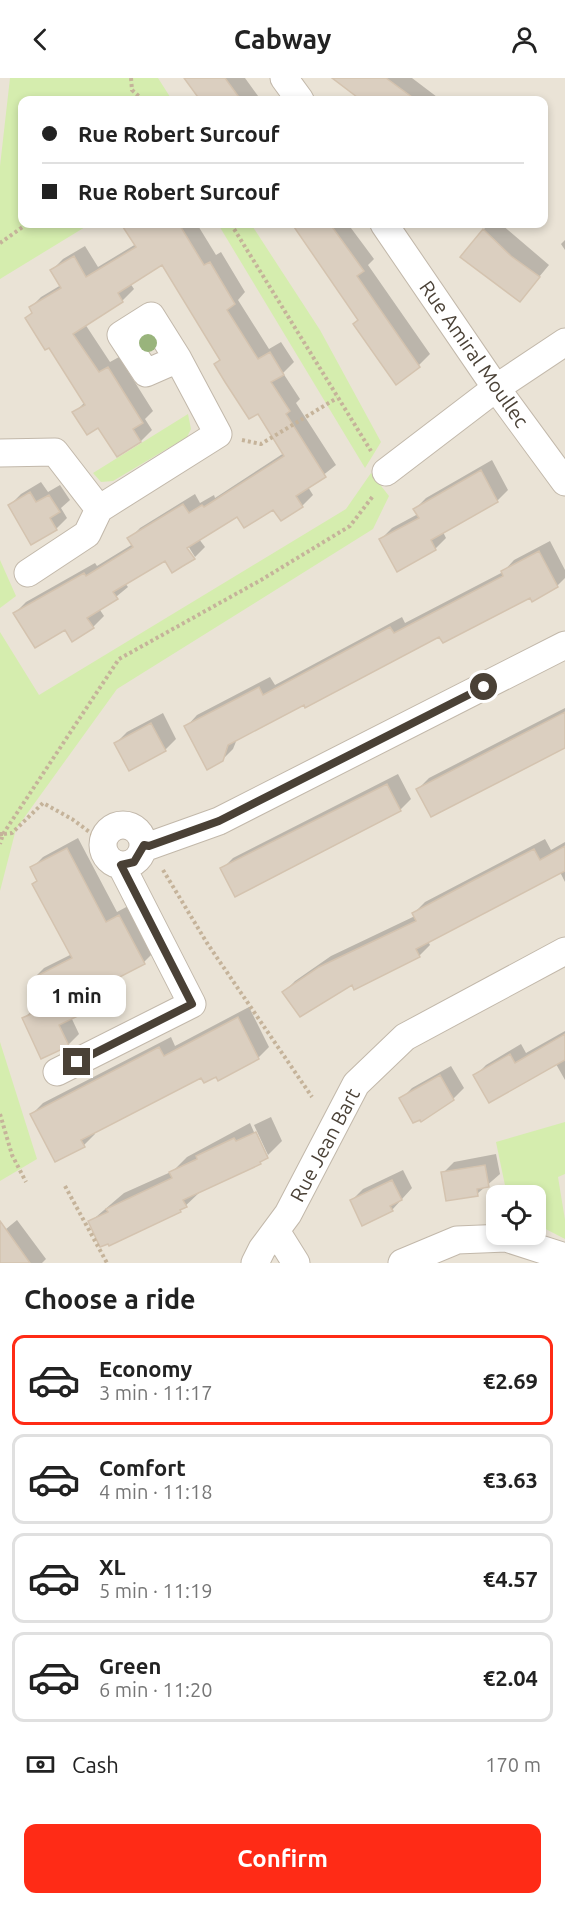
<!DOCTYPE html>
<html lang="en">
<head>
<meta charset="utf-8">
<style>
  :root { --surface:#fff; --page:#f6f6f6; --text:#222; --muted:#767676; --line:#e0e0e0; --accent:#ff2b16 }
  body { margin:0; font-family:Ubuntu,sans-serif; background:var(--page); color:var(--text); height:100vh; display:flex; flex-direction:column; font-size:22px; white-space:nowrap }
  * { box-sizing:border-box; margin:0 }
  p { font-size:20px; color:var(--muted) }
  .icon { flex:none; width:33px; height:33px; fill:none; stroke:currentColor; stroke-width:2; stroke-linecap:round; stroke-linejoin:round }
  .map { position:relative; height:1185px; overflow:hidden }
  .panel { display:flex; flex-direction:column; background:var(--surface); flex:1 }
  .panel>* { flex:none }
  .top-card { position:absolute; left:18px; top:18px; width:530px; height:132px; border-radius:12px; box-shadow:0 3px 9px #0003; display:grid; align-content:center; height:132px; padding:0 24px; background:var(--surface) }
  .fabs { position:absolute; left:486px; top:1107px; display:grid; gap:12px }
  .fabs a { display:grid; place-items:center; width:60px; height:60px; border-radius:12px; background:var(--surface); box-shadow:0 3px 9px #0003; font-size:30px }
  .end { position:absolute; width:27px; height:27px; margin:-14px; border:8px solid #4a4136; background:#fff; box-shadow:0 0 0 3px #fff }
  .from { border-radius:50% }
  .bubble { position:absolute; height:42px; border-radius:12px; background:var(--surface); box-shadow:0 3px 9px #0003; font-size:20px; font-weight:600; line-height:42px; text-align:center }
  .top-card b { display:flex; align-items:center; gap:21px; height:57px; font-size:22px }
  .top-card b+b { border-top:2px solid var(--line) }
  .top-card i { width:15px; height:15px; background:var(--text) }
  ul { padding:0; list-style:none }
  li { display:flex; align-items:center; gap:18px; height:90px; margin:0 12px 9px; padding:0 12px; border:3px solid var(--line); border-radius:12px }
  li div { flex:1 }
  li b { display:block; font-size:22px }
  li em { font-style:normal; font-weight:600 }
  li.selected { border-color:var(--accent) }
  li>.icon { width:54px; height:54px; stroke-width:1.5 }
  h2 { padding:0 24px; font-size:27px; line-height:72px }
  .pay { display:flex; align-items:center; gap:15px; height:66px; padding:0 24px; font-size:22px }
  .pay p { margin-inline-start:auto }
  .button { display:flex; gap:12px; margin-top:auto; padding:12px 24px }
  .button a { flex:1; height:69px; border-radius:12px; background:var(--accent); color:#fff; font-size:24px; font-weight:600; line-height:69px; text-align:center }
  header { display:flex; justify-content:space-between; align-items:center; height:78px; padding:0 24px; background:var(--surface); font-size:27px; font-weight:600 }
  .map>svg:first-child { display:block }
  .residential { fill:#eae3d6; fill-rule:evenodd }
  .green { fill:#d5edae }
  .shadow { fill:#0003 }
  .building { fill:#dbcfc0; stroke:#d4c3af; stroke-width:1.5 }
  .lines { fill:none; stroke-linecap:round; stroke-linejoin:round }
  .minor-casing { stroke:#c2b8aa; stroke-width:29 }
  .path { stroke:#c5b39a; stroke-width:4; stroke-dasharray:3 3; stroke-linecap:butt }
  .minor { stroke:#fff; stroke-width:27 }
  .tree { fill:#99b47c }
  .route { stroke:#4a4136; stroke-width:8 }
  .labels { text-anchor:middle; stroke-width:5; stroke-linejoin:round; paint-order:stroke }
  .street-label { font-size:20px; fill:#4a4136; stroke:#fff }
</style>
</head>
<body>
<header><svg class="icon" aria-label="back" viewBox="0 0 24 24"><path d="M15 5l-7 7 7 7"/></svg>Cabway<svg class="icon" aria-label="person" viewBox="0 0 24 24"><circle cx="12" cy="8" r="4"/><path d="M4 21q1-7 8-7t8 7"/></svg></header>
<div class="map">
<svg width="565" height="1185" viewBox="0 0 565 1185">
  <rect width="100%" height="100%" fill="#f6f1e9"/>
  <!-- residential -->
  <path class="residential" d="M0,0H565V1185H0ZM22,22H543V146H22ZM496,1118H536V1156H496Z"/>
  <!-- green -->
  <path class="green" d="M10,0H158L172,22H22V146H90L0,201V88Z
    M218,146H251L320,252L381,364L365,390Z
    M188,336L191,351L187,359L113,403L101,404L93,395Z
    M371,395L389,418L373,451L117,611L16,751L0,813V554L39,617L346,431Z
    M0,482L16,518L0,530Z
    M0,964L37,1081L0,1103Z
    M565,1044V1096L558,1099L565,1142V1161L536,1146V1118L507,1117L496,1064Z"/>
  <!-- shadow -->
  <path class="shadow" d="M186,0H245L261,22H202Z
    M345,0H412L441,22H364L341,5Z
    M139,146H197L216,177L221,174L245,214L238,222L269,271L281,264L294,284L283,295L300,321L296,325L336,387L308,409L313,417L302,428L274,430L238,437L199,461L205,469L195,479L185,463L182,464L194,480L165,481L125,505L128,509L100,532L104,538L93,549L65,550L15,535L26,524L95,485L97,488L133,466L129,461L140,450L195,416L200,425L214,417L215,420L284,375L221,281L163,185L130,205L134,211L123,222L85,246L110,284L119,279L153,333L145,341L152,352L141,363L117,377L98,348L74,335L85,324L50,268L27,240L33,234L30,230L41,219L61,207L52,192L63,181L85,168L98,189L136,166L129,155Z
    M294,146H348L374,181L368,187L430,276L419,287L396,305L360,241Z
    M488,146H501L549,187L520,222L462,179Z
    M565,162V172L561,166Z
    M492,382L508,412L497,423L443,454L446,460L435,471L381,461L392,450L418,436L415,431L426,420Z
    M41,404L48,414L60,407L70,422L61,430L67,440L56,451L10,427L21,416Z
    M550,463L565,492V500L557,508L440,557L304,624L237,661L233,671L222,682L186,649L197,637L270,599L275,607L402,539L405,545L503,494L514,482Z
    M565,630V669L418,711L429,700Z
    M163,635L176,661L165,672L116,665L127,654Z
    M398,696L411,721L400,732L222,791L233,780Z
    M78,760L117,834L130,827L155,873L144,884L89,913L94,922L83,933L71,939L79,956L68,967L23,941L35,930L44,925L33,901L44,890L72,876L32,790L43,779Z
    M545,761L551,772L565,764V804L560,794L428,863L430,867L419,878L352,905L284,914L295,903L331,878L415,838L414,835L425,824Z
    M249,929L269,969L258,980L217,997L202,998L94,1054L95,1056L84,1067L32,1036L43,1025L171,959L175,968Z
    M565,953V1002L556,986L475,998L486,987L521,966L526,975Z
    M451,988L464,1010L453,1021H401L412,1010Z
    M271,1039L282,1063L260,1085L201,1113L180,1133L90,1144L124,1115L173,1093L187,1079L250,1045L264,1077H268L254,1047Z
    M496,1076L500,1096L477,1116L443,1095L454,1084Z
    M403,1092L412,1110L392,1132L352,1122L363,1111Z
    M17,1142L46,1181L42,1185H0V1156Z"/>
  <!-- building -->
  <path class="building" d="M184,0H225L241,22H200Z
    M332,0H386L416,22H361Z
    M121,146H179L204,187L210,184L235,226L227,232L258,281L270,274L284,297L271,304L290,333L286,336L326,399L296,418L303,429L281,443L273,432L244,450L237,439L187,470L195,481L183,488L172,495L165,483L113,514L118,521L87,540L94,550L72,564L65,552L35,570L13,535L84,495L86,498L133,469L127,460L183,426L189,435L202,427L204,429L284,378L258,336L249,341L225,304L214,286L220,282L162,187L118,215L123,224L73,256L99,294L108,289L143,345L133,351L141,364L117,379L98,350L87,357L72,334L85,327L49,270L45,272L25,240L32,235L29,229L61,210L50,192L74,178L86,199L136,169Z
    M292,146H330L364,193L357,198L420,289L396,307L353,246L358,242Z
    M483,151L511,178L540,199L520,224L460,179Z
    M481,392L498,424L431,462L436,472L397,494L379,461L419,440L413,431Z
    M30,414L36,424L49,417L60,434L50,440L57,452L31,467L8,427Z
    M539,473L558,509L532,524L530,520L443,565L439,559L305,630L304,627L228,667L223,683L207,692L184,648L259,609L263,617L390,549L394,555L503,498L501,493Z
    M565,634V670L431,739L416,711Z
    M151,645L166,673L129,693L114,665Z
    M387,706L401,733L235,819L220,790Z
    M565,768V793L416,871L420,879L354,912L352,907L300,939L282,914L319,889L416,843L412,835L474,802L534,771L540,782Z
    M67,770L106,844L119,837L145,886L77,921L84,935L59,947L69,968L41,981L22,940L45,930L31,901L72,880L32,806L37,803L30,789Z
    M238,939L259,981L218,1003L216,999L204,1005L201,1000L81,1062L85,1069L55,1084L30,1036L159,969L164,978Z
    M565,956V982L489,1025L473,997L510,976L515,985Z
    M440,997L454,1022L421,1044L420,1042L413,1045L399,1020Z
    M256,1054L268,1080L260,1084L261,1086L183,1122L187,1129L180,1132L181,1134L109,1168L108,1166L100,1169L88,1143L108,1134L106,1131L172,1100L169,1094L197,1081L196,1078L234,1060L236,1063Z
    M485,1087L489,1109L477,1111L478,1118L446,1123L441,1094Z
    M392,1102L402,1122L390,1128L393,1133L362,1148L350,1122Z
    M0,1143L30,1185H0Z"/>
  <g class="lines">
    <!-- minor casing -->
    <g class="minor-casing">
      <path id="minor" d="M284,0L300,22
        M384,146L496,310L565,404
        M0,375L55,374L99,431L218,356L178,281L151,238L121,257L146,295L178,281
        M386,394L496,310L565,264
        M28,495L87,456L99,431
        M103 767a20 20 0 1 1 40 0a20 20 0 1 1-40 0Z
        M144,767L149,768L219,743L565,567
        M57,994L192,926L121,787
        M276,1153L296,1185
        M255,1185L262,1171L288,1136L356,1006L405,959L565,873
        M402,1185L457,1162L506,1160L565,1179"/>
    </g>
    <!-- path -->
    <path class="path" d="M131,0L132,12L143,22
      M231,146L371,373
      M0,165L27,146
      M242,362L261,366L337,320
      M0,756H3L0,766
      M3,756L119,581L261,502L350,448L373,418
      M4,756L12,755L43,725L72,741L103,764
      M163,792L207,865L312,1019
      M0,1036L12,1077L26,1104
      M65,1108L107,1185"/>
    <!-- minor -->
    <use href="#minor" class="minor"/>
  </g>
  <!-- trees -->
  <circle class="tree" cx="148" cy="265" r="9"/>
  <g class="lines">
    <!-- route -->
    <path class="route" d="M77,984L192,926L121,787L134,784L144,767L149,768L219,743L484,609"/>
  </g>
  <g class="labels">
    <!-- street labels -->
    <g class="street-label">
      <text transform="translate(474 276) rotate(55)" y="7">Rue Amiral Moullec</text>
      <text transform="translate(325 1067) rotate(-62)" y="7">Rue Jean Bart</text>
    </g>
  </g>
</svg>
<div class="fabs">
<a><svg class="icon" aria-label="locate" viewBox="0 0 24 24"><circle cx="12" cy="12" r="6"/><path d="M12 2v4M12 18v4M2 12h4M18 12h4"/></svg></a>
</div>
<i class="end from" style="left:484px;top:609px"></i>
<i class="end" style="left:77px;top:984px"></i>
<div class="bubble" style="left:27px;top:897px;width:99px">1 min</div>
<div class="top-card">
<b><i class="from"></i>Rue Robert Surcouf</b>
<b><i></i>Rue Robert Surcouf</b>
</div>
</div>
<section class="panel">
<h2>Choose a ride</h2>
<ul>
<li class="selected"><svg class="icon" aria-label="car" viewBox="0 0 24 24"><path d="M5 17H2v-5l4-1 3-4h7l3 4 3 1v5h-3M9 17h6M6 11h13"/><circle cx="7" cy="17" r="2"/><circle cx="17" cy="17" r="2"/></svg><div><b>Economy</b><p>3 min · 11:17</p></div><em>€2.69</em></li>
<li><svg class="icon" aria-label="car" viewBox="0 0 24 24"><path d="M5 17H2v-5l4-1 3-4h7l3 4 3 1v5h-3M9 17h6M6 11h13"/><circle cx="7" cy="17" r="2"/><circle cx="17" cy="17" r="2"/></svg><div><b>Comfort</b><p>4 min · 11:18</p></div><em>€3.63</em></li>
<li><svg class="icon" aria-label="car" viewBox="0 0 24 24"><path d="M5 17H2v-5l4-1 3-4h7l3 4 3 1v5h-3M9 17h6M6 11h13"/><circle cx="7" cy="17" r="2"/><circle cx="17" cy="17" r="2"/></svg><div><b>XL</b><p>5 min · 11:19</p></div><em>€4.57</em></li>
<li><svg class="icon" aria-label="car" viewBox="0 0 24 24"><path d="M5 17H2v-5l4-1 3-4h7l3 4 3 1v5h-3M9 17h6M6 11h13"/><circle cx="7" cy="17" r="2"/><circle cx="17" cy="17" r="2"/></svg><div><b>Green</b><p>6 min · 11:20</p></div><em>€2.04</em></li>
</ul>
<div class="pay"><svg class="icon" aria-label="cash" viewBox="0 0 24 24"><path d="M3 7h18v10H3z"/><circle cx="12" cy="12" r="2"/></svg>Cash<p>170 m</p></div>
<div class="button"><a>Confirm</a></div>
</section>
</body>
</html>
